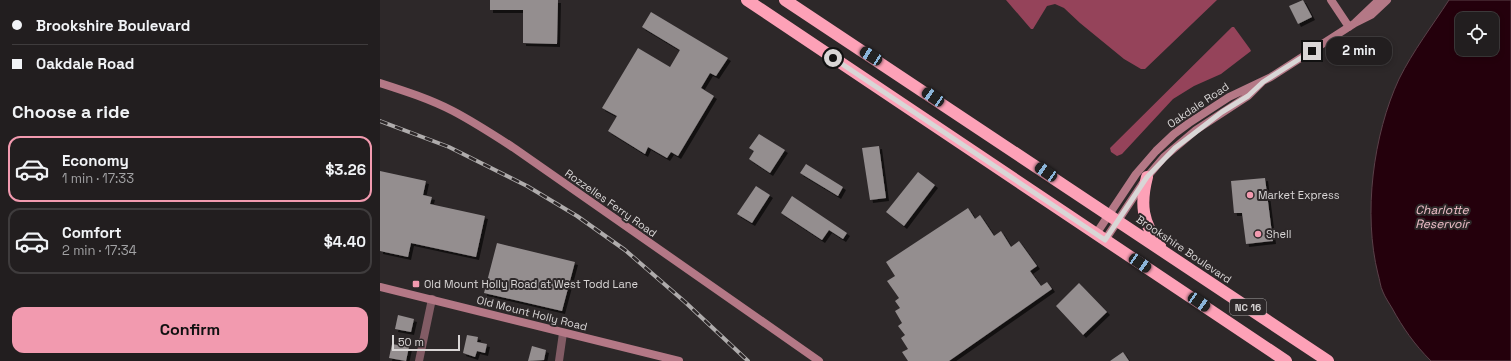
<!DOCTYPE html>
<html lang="en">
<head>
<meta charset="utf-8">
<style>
  :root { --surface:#221e1f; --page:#2a2728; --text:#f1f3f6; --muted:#a2a2a4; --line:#3f3c3d; --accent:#f29aaf }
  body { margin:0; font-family:"Space Grotesk",sans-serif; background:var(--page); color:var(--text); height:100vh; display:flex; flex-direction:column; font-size:15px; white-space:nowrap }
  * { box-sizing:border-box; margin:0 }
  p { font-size:13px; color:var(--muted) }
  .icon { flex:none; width:22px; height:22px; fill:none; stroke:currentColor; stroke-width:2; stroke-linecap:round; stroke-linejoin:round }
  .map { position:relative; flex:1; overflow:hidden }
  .side { display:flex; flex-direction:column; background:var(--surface); width:380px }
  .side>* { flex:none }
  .banner { display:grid; align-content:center; height:88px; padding:0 12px; background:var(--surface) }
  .buttons { position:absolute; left:1075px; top:12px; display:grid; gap:8px }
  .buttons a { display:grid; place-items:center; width:44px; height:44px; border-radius:8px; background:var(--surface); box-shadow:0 2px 6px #0003,0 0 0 1px var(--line); font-size:20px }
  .scale { position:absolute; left:12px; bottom:10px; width:68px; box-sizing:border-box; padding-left:4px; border:2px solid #d9d6d6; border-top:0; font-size:11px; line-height:14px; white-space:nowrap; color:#d9d6d6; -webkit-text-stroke:3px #2d2829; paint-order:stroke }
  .end { position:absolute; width:18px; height:18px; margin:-9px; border:5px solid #d9d6d6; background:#111; box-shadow:0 0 0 2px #111 }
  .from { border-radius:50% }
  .bubble { position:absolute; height:28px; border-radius:12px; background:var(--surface); box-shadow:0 2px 6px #0003,0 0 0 1px var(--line); font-size:13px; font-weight:700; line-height:28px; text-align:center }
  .car { position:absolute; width:12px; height:24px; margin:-12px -6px; border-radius:5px; box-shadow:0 0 3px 1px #0007; background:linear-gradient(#222 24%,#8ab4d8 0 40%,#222 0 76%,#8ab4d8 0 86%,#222 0) }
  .banner b { display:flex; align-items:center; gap:14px; height:38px; font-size:15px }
  .banner b+b { border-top:1px solid var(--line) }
  .banner i { width:10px; height:10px; background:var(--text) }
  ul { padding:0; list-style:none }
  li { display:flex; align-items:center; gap:12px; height:66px; margin:0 8px 6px; padding:0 4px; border:2px solid var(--line); border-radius:12px }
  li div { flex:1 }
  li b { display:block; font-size:15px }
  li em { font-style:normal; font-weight:700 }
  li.current { border-color:var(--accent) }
  li>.icon { width:36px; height:36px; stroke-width:1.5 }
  h2 { padding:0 12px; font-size:18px; line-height:48px }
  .primary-button { display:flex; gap:8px; margin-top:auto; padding:8px 12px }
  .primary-button a { flex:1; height:46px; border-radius:12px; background:var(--accent); color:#111; font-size:16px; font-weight:700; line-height:46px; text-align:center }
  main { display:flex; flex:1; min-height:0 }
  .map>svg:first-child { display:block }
  .forest { fill:#95435a }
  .water { fill:#24000c; stroke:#5a4049; fill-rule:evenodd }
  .building { fill:#948e8f; filter:url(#shadow) }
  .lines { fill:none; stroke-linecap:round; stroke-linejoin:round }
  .street { stroke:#825c65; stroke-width:8 }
  .secondary { stroke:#b47886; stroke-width:8 }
  .highway { stroke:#fda1b7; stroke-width:12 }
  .rail-casing { stroke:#afacac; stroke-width:4 }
  .rail { stroke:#2d2829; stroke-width:2.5; stroke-dasharray:8; stroke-linecap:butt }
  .route { stroke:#d9d6d6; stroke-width:5 }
  .poi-dot { fill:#f29aaf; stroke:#2d2829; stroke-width:1.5 }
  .labels { text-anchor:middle; stroke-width:4; stroke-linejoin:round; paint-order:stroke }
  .shield { fill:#2d2829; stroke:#a5a2a2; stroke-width:1 }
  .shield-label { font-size:10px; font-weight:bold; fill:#d9d6d6 }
  .street-label { font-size:11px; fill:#d9d6d6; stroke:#2d2829 }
  .poi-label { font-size:11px; fill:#d9d6d6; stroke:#2d2829; text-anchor:start }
  .water-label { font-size:12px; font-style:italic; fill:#f0c0ca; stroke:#2d2829 }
</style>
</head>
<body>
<main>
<section class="side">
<div class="banner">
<b><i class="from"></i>Brookshire Boulevard</b>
<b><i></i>Oakdale Road</b>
</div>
<h2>Choose a ride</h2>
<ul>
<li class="current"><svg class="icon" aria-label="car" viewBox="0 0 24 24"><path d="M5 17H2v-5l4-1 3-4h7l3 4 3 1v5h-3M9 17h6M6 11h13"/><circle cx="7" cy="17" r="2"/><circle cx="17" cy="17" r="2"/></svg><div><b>Economy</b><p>1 min · 17:33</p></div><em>$3.26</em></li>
<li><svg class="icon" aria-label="car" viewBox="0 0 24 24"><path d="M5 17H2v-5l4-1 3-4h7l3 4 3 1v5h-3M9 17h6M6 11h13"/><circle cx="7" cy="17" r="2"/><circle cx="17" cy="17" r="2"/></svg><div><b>Comfort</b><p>2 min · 17:34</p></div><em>$4.40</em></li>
</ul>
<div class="primary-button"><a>Confirm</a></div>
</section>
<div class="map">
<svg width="1131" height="361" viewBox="0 0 1131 361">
  <defs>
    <filter id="shadow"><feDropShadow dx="3" dy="3" stdDeviation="0" flood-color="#0009"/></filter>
  </defs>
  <rect width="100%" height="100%" fill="#2d2829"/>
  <!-- forest -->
  <path class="forest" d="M626,0H837L765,69H761L744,59L700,23L684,8L675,4L667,6L653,29H651Z
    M852,27H854L870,49L871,51L841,74L814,86L793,99L742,154L737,156L731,152L730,148Z"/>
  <!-- water -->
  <path class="water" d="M1069,0H1131V361H1051C1034,344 1023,328 1012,308C1009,303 1005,297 1003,292C1000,286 1000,280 998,274C983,214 993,135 1019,79C1033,51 1052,26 1069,0ZM1082,19H1112V49H1082Z"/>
  <!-- building -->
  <path class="building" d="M110,0H178L177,44L143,43V10H110Z
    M923,0L932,17L918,24L909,6Z
    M271,12L348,58L336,76L330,73L321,88L334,96L298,156L291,152L287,158L268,147L265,154L228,131L237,116L222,108L258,48L290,67L300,50L262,27Z
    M379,134L405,150L390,173L369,159L374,151L369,148Z
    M499,146L506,198L490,200L482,148Z
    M426,164L463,187L458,196L420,173Z
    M0,171L46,181L43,195L52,197L50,204L105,216L96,257L31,243L28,257L0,251Z
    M538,172L555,185L524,226L506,212Z
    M885,178L893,241L866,244L862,213H854L851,181Z
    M376,186L390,195L372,223L357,214Z
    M412,196L467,233L463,239L449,230L442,240L401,213Z
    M588,208L595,219L600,215L614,236L621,231L631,247L639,241L657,266L650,271L661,286L667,282L672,289L569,361H528L522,352L528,349L521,338L525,335L518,326L522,323L515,311L520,308L515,301L519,298L507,281L515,276L506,262Z
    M117,243L195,262L182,311L104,293Z
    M699,283L727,312L703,335L676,306Z
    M18,315L34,319L31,332L15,329Z
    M87,335L98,337L97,342L107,344L105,353L97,351L95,357L83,353Z
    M12,344L29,347L26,361L9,358Z
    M152,346L166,350L164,360L148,361Z
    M743,352L749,361H730Z"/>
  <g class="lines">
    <!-- street -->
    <path class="street" d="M39,361L52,299
      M179,361L183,333"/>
    <!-- secondary -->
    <path class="secondary" d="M951,0L969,27
      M977,22L991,15L1007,0
      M0,83C25,91 50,99 73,111C94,122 114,135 134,148L439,361
      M716,234L756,174L776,151L794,134L809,123L849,97L891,77L975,23L999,0
      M725,240L767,177L784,157L816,130L868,96L882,82
      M0,287L299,361"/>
    <!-- highway -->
    <path class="highway" d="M367,0L906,361
      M405,0L948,361
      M767,177C760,204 762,223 780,245"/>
    <!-- rail casing -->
    <g class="rail-casing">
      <path id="rail" d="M0,121L69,147L147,186L197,216L245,250L305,302L368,361"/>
    </g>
    <!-- rail -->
    <use href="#rail" class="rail"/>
  </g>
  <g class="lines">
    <!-- route -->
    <path class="route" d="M453,58L725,240L767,177L795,148L842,112L868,96L883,82L932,51"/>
  </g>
  <!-- markers -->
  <g class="poi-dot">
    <circle cx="870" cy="195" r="4"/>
    <circle cx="878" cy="234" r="4"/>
    <rect x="32" y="280" width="8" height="8" rx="2"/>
  </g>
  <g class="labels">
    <!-- shield labels -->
    <rect class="shield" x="850" y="299" width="36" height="16" rx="3"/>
    <g class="shield-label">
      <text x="868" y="311">NC 16</text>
    </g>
    <!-- street labels -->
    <g class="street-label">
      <text transform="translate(818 105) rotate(-34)" y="4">Oakdale Road</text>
      <text transform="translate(231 203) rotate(35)" y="4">Rozzelles Ferry Road</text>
      <text transform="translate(804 249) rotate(34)" y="4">Brookshire Boulevard</text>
      <text transform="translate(152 313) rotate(14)" y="4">Old Mount Holly Road</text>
    </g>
    <!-- poi labels -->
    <g class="poi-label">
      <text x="878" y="199">Market Express</text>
      <text x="886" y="238">Shell</text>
      <text x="44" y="288">Old Mount Holly Road at West Todd Lane</text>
    </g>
    <!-- water labels -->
    <g class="water-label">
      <text x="1062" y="214">Charlotte<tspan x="1062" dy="14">Reservoir</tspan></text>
    </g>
  </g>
</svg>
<div class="buttons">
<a><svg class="icon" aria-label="locate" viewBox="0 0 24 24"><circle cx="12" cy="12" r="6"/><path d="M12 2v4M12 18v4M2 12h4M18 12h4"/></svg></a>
</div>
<div class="scale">50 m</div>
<i class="end from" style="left:453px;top:58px"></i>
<i class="end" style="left:932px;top:51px"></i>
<div class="bubble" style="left:946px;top:37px;width:66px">2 min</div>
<i class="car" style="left:491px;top:56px;rotate:303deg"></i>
<i class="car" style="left:553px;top:97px;rotate:304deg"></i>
<i class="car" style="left:666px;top:172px;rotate:304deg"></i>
<i class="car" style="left:760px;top:263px;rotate:124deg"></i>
<i class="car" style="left:819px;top:302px;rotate:124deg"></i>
</div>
</main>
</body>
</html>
